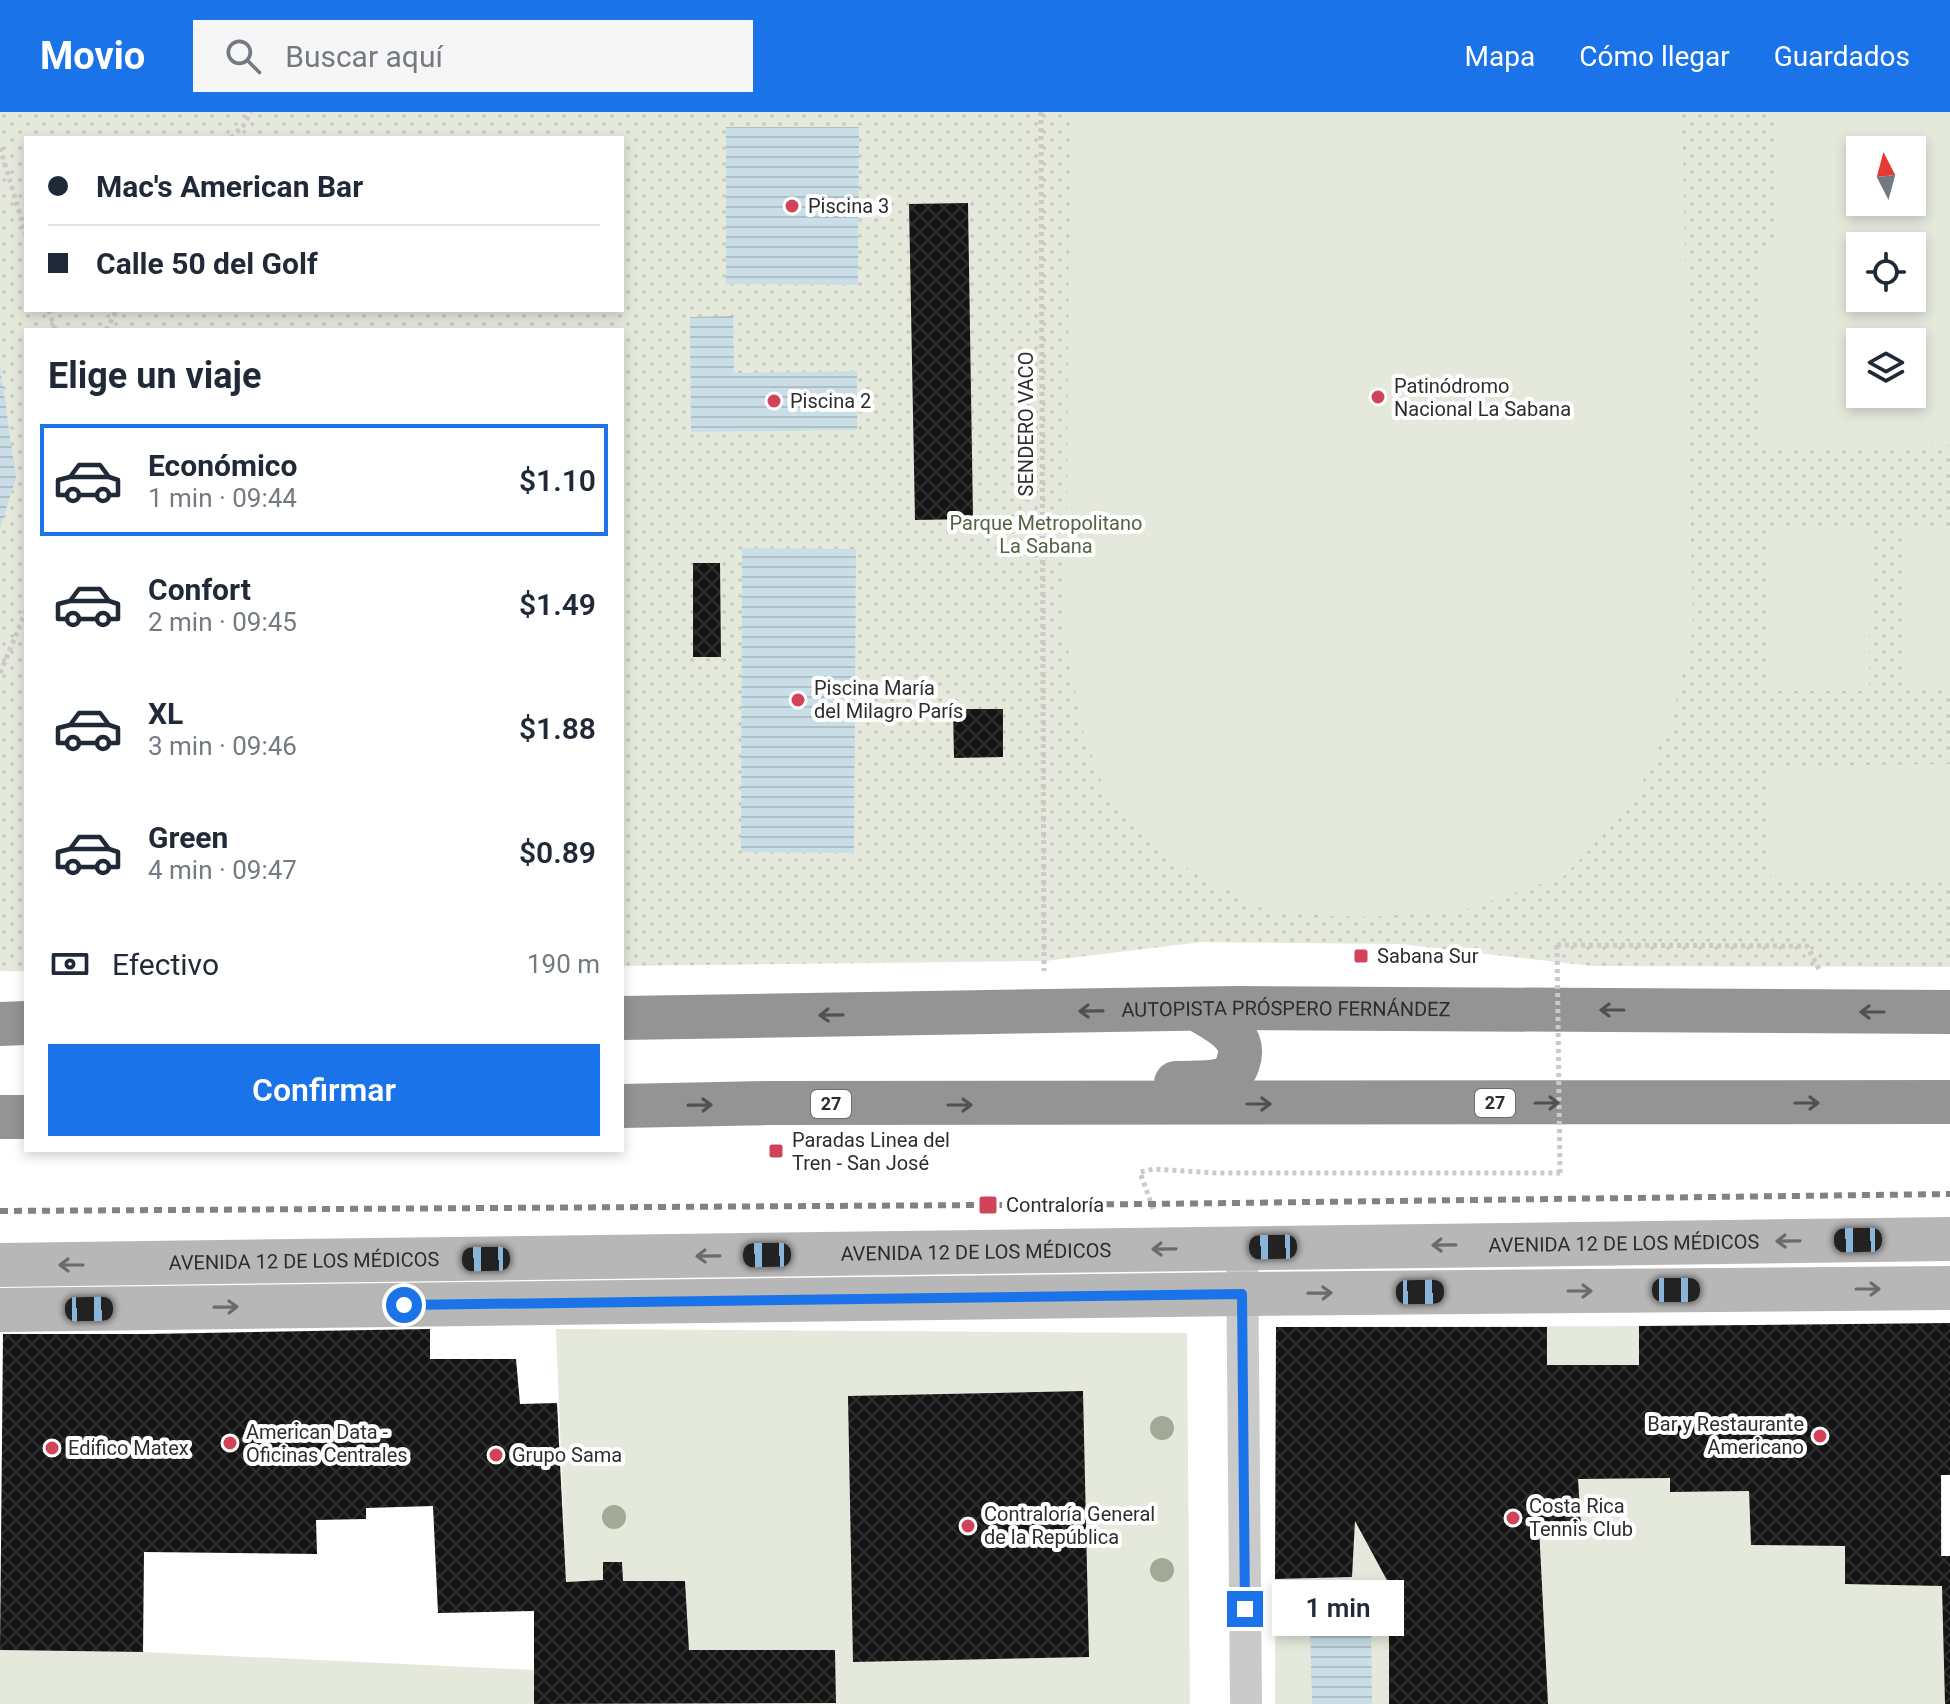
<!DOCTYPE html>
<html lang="es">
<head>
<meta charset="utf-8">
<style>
  :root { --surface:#fff; --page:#f6f6f7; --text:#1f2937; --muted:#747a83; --line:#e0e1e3; --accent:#1a73e8 }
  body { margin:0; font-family:Roboto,sans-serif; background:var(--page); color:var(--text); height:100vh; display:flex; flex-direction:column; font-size:30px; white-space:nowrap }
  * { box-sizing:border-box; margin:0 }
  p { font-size:26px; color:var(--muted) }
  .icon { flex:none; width:44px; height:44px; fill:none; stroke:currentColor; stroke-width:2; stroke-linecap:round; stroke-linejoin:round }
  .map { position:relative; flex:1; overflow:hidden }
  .sheet { position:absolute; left:24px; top:216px; width:600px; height:824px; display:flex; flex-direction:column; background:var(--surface); border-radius:0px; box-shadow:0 4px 12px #0003 }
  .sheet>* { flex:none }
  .banner { position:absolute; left:24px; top:24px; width:600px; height:176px; border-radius:0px; box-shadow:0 4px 12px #0003; display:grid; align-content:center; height:176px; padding:0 24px; background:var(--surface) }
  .needle { width:52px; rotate:354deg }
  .tools { position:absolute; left:1846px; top:24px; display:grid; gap:16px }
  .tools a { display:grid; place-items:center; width:80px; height:80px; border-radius:0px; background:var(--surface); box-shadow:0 4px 12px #0003; font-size:40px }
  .end { position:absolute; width:36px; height:36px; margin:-18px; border:10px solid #1a73e8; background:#fff; box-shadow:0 0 0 4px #fff }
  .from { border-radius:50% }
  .bubble { position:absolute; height:56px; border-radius:0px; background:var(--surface); box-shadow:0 4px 12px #0003; font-size:26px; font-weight:600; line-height:56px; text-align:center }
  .car { position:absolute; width:24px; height:48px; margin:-24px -12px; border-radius:10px; box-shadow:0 0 6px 2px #0007; background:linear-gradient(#222 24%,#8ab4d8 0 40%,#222 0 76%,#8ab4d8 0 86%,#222 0) }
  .banner b { display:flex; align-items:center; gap:28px; height:76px; font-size:30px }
  .banner b+b { border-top:2px solid var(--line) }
  .banner i { width:20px; height:20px; background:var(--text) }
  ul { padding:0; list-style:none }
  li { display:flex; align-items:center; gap:24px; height:112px; margin:0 16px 12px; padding:0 8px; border:4px solid transparent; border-radius:0px }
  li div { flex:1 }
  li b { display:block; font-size:30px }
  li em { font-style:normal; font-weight:600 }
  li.current { border-color:var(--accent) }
  li>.icon { width:72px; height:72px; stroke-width:1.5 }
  h2 { padding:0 24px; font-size:36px; line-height:96px }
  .pay { display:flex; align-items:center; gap:20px; height:88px; padding:0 24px; font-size:30px }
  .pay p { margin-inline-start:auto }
  .action { display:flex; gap:16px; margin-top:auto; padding:16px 24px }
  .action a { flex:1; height:92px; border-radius:0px; background:var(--accent); color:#fff; font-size:32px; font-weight:600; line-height:92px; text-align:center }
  header { display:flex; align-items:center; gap:48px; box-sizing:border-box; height:112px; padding:0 40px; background:var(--accent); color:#fff }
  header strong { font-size:38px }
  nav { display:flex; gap:44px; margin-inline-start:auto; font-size:28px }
  .search { width:560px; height:72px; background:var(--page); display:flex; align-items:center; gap:20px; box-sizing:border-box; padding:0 28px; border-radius:0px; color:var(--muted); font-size:30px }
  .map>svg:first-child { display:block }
  .grass { fill:url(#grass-dots); fill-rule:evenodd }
  .garden { fill:#e4e9dc; fill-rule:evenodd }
  .water { fill:url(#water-rules) }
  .building { fill:url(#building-cross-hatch) }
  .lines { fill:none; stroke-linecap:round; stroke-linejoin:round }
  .path { stroke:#cacaca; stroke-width:5; stroke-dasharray:4 4; stroke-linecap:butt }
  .street { stroke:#cacaca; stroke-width:32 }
  .secondary { stroke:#b7b7b7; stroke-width:44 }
  .highway { stroke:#949494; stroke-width:44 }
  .rail { stroke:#828282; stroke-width:6; stroke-dasharray:8 6; stroke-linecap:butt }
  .path-bridge { stroke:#cacaca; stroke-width:5; stroke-dasharray:4 4; stroke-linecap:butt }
  .tree { fill:#a1aa96 }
  .oneway { stroke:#515151 }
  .oneway2 { stroke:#6b6b6b }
  .route { stroke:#1a73e8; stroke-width:10 }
  .poi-dot { fill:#d24258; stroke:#fff; stroke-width:3 }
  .labels { text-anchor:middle; stroke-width:8; stroke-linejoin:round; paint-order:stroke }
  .shield { fill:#fff; stroke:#6c6c6c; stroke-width:2 }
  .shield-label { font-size:18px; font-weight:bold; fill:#2d2d2d }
  .poi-label { font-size:20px; fill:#2d2d2d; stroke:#fff; text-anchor:start }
  .street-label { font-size:20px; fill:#2d2d2d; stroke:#fff }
  .park-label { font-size:20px; fill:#546440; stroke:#fff }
</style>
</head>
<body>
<header>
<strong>Movio</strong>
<div class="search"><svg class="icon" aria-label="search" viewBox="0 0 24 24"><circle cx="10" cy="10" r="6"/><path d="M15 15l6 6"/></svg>Buscar aquí</div>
<nav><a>Mapa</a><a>Cómo llegar</a><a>Guardados</a></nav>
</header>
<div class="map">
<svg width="1950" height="1592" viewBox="0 0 1950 1592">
  <defs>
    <pattern id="grass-dots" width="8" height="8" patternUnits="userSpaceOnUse" patternTransform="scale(2)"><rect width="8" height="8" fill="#e4e9dc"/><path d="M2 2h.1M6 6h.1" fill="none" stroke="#c4c8bd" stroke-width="1.8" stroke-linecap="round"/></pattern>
    <pattern id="water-rules" width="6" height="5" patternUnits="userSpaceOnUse" patternTransform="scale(2)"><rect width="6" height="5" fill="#cadee7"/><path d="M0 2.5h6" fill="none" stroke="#aebfc6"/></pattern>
    <pattern id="building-cross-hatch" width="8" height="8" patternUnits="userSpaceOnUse" patternTransform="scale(2)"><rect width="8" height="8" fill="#141414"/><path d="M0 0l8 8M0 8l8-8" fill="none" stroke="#2e2e2e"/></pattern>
  </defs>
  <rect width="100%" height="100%" fill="#fff"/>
  <!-- grass -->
  <path class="grass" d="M0,0H1950V855L1593,854L1399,832L1202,830L1045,849L622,854V218H26V859H0ZM26,26H622V198H26ZM1860,38H1912V90H1860ZM1860,134H1912V186H1860ZM1860,230H1912V282H1860Z"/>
  <!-- garden -->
  <path class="garden" d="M1070,0H1679L1683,37L1693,519L1671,610L1631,694L1564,764L1465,798L1371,805L1332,804L1267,799L1189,758L1106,682L1082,616L1066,526Z
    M1776,0H1950V333L1762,336L1759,139L1776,138ZM1912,38V90H1860V38ZM1860,134H1912V186H1860ZM1912,230V282H1860V230Z
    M1767,416H1870L1869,579H1766Z
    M1902,417H1950V578H1903Z
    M1950,652V768L1771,770L1769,654Z
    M1939,1211L1945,1592H1275L1276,1215L1666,1214L1670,1380L1749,1379L1751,1433L1845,1434L1844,1214Z
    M556,1217L1187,1221L1190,1592H769L836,1591L835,1538H689L685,1469H623L622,1450H603V1468L566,1470Z
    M0,1538L143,1540L534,1558V1592H0Z"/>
  <!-- water -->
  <path class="water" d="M726,15H859L858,173L726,172Z
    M733,204L734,261L857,259V318L691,320L690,205Z
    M0,254L16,366L0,416Z
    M742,436L856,437L854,741L741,740Z
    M1310,1510H1371L1372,1592H1312Z"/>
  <!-- building -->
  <path class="building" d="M968,91L973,407L915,408L909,92Z
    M693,451H720L721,545H693Z
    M953,597H1003V645L954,646Z
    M1950,1211V1363H1941V1444H1950V1592H1945L1942,1474L1845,1472V1434L1751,1433L1749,1379L1670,1380V1366L1578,1367L1581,1413L1539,1415L1548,1592H1389V1472L1355,1409L1352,1465L1275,1467L1276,1215H1547V1253H1639V1214Z
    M430,1217V1247H516L520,1292L557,1291L566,1470L603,1468V1450H622L623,1469H685L689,1538H835L836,1591L534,1592V1499L438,1501L433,1394L366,1396V1407L316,1408L317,1442L144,1440L143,1540L0,1538L3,1222H147Z
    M1083,1279L1089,1545L853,1550L848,1284Z"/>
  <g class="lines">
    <!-- path -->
    <path class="path" d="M1041,0L1044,859
      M231,26L243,14L251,0
      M0,36L26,123
      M49,198L55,218
      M106,218L117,198
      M0,561L26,499
      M1557,833L1807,834L1819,857
      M1153,1097L1140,1060L1154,1057L1217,1061H1560"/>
    <!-- street -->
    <path class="street" d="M1242,1136L1246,1592"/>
    <!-- secondary -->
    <g class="secondary">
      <path id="s1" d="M0,1153L1950,1127"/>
      <path d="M0,1198L1242,1182L1950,1176"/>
    </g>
    <!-- highway -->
    <g class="highway">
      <path id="s2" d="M622,906L1235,896L1950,900"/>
      <path d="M0,912L26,911"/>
      <path d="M1176,971C1190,970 1208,972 1221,968C1230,966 1235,960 1238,951C1248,922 1218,910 1197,897"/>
      <path d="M622,994L770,991L1950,990"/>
      <path d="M0,1005H26"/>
    </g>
    <!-- rail -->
    <path class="rail" d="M0,1099L1150,1092L1950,1082"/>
    <!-- path-bridge -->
    <path class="path-bridge" d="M1557,833L1560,1061"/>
  </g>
  <!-- trees -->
  <g class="tree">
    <circle cx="1162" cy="1316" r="12"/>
    <circle cx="614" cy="1405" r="12"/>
    <circle cx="1162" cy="1458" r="12"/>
    <circle cx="1367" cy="1480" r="12"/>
  </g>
  <!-- one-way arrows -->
  <defs><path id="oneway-shaft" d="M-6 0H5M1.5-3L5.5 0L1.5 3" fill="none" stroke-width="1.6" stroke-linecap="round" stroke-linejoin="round" transform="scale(2)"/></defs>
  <g class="oneway">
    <use href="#oneway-shaft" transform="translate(1612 898) rotate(-180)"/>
    <use href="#oneway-shaft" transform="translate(1091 899) rotate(179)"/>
    <use href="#oneway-shaft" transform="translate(1872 900) rotate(-180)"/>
    <use href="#oneway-shaft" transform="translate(831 903) rotate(179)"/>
    <use href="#oneway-shaft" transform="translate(1547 991)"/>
    <use href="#oneway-shaft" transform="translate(1807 991)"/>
    <use href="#oneway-shaft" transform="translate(1259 992)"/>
    <use href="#oneway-shaft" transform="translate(700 993) rotate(-1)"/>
    <use href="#oneway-shaft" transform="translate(960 993)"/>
  </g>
  <g class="oneway2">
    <use href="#oneway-shaft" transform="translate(1788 1129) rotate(179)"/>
    <use href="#oneway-shaft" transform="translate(1444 1133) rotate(179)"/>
    <use href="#oneway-shaft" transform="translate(1164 1137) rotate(179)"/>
    <use href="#oneway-shaft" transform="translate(708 1144) rotate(179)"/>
    <use href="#oneway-shaft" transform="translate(71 1153) rotate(180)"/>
    <use href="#oneway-shaft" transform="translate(1868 1177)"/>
    <use href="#oneway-shaft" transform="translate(1580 1179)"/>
    <use href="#oneway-shaft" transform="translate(1320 1181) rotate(-1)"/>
    <use href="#oneway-shaft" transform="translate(226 1195) rotate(-1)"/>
  </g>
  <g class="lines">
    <!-- route -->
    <path class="route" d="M404,1193L1242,1182L1245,1497"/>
  </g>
  <!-- markers -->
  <g class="poi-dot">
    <circle cx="792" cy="94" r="8"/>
    <circle cx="1378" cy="285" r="8"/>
    <circle cx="774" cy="289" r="8"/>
    <circle cx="798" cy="588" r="8"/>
    <rect x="1353" y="836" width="16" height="16" rx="4"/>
    <rect x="768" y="1031" width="16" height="16" rx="4"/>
    <rect x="978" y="1083" width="20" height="20" rx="4"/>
    <circle cx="1820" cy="1324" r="8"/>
    <circle cx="230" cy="1331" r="8"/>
    <circle cx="52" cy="1336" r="8"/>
    <circle cx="496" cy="1343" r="8"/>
    <circle cx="1513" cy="1406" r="8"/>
    <circle cx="968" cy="1414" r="8"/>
  </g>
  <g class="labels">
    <!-- shield labels -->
    <g class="shield">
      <rect x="1475" y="977" width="40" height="28" rx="6"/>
      <rect x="811" y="978" width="40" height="28" rx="6"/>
    </g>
    <g class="shield-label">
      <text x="1495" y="997">27</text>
      <text x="831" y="998">27</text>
    </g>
    <!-- poi labels -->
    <g class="poi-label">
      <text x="808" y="101">Piscina 3</text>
      <text x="1394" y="281">Patinódromo<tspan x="1394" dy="23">Nacional La Sabana</tspan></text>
      <text x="790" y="296">Piscina 2</text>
      <text x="814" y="583">Piscina María<tspan x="814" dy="23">del Milagro París</tspan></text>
      <text x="1377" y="851">Sabana Sur</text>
      <text x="792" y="1035">Paradas Linea del<tspan x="792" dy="23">Tren - San José</tspan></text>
      <text x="1006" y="1100">Contraloría</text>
      <text x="1804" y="1319" text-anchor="end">Bar y Restaurante<tspan x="1804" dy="23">Americano</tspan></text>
      <text x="246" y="1327">American Data -<tspan x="246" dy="23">Oficinas Centrales</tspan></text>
      <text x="68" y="1343">Edifico Matex</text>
      <text x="512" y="1350">Grupo Sama</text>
      <text x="1529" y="1401">Costa Rica<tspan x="1529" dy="23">Tennis Club</tspan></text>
      <text x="984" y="1409">Contraloría General<tspan x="984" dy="23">de la República</tspan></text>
    </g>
    <!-- street labels -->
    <g class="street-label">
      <text transform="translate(1026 312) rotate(-90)" y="7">SENDERO VACO</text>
      <text dy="7" stroke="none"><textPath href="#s2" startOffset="664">AUTOPISTA PRÓSPERO FERNÁNDEZ</textPath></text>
      <text dy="7" stroke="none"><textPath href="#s1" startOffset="1624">AVENIDA 12 DE LOS MÉDICOS</textPath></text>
      <text dy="7" stroke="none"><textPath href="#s1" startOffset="976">AVENIDA 12 DE LOS MÉDICOS</textPath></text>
      <text dy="7" stroke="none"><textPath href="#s1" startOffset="304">AVENIDA 12 DE LOS MÉDICOS</textPath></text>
    </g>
    <!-- park labels -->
    <g class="park-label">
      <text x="1046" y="418">Parque Metropolitano<tspan x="1046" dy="23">La Sabana</tspan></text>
    </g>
  </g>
</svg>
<div class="tools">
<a><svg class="needle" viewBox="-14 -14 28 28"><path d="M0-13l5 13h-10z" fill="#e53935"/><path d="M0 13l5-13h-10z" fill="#747a83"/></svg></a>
<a><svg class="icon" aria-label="locate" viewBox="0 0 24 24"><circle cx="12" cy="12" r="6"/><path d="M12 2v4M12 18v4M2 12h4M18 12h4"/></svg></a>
<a><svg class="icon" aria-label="layers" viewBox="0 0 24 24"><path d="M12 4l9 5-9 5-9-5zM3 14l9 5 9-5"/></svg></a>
</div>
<i class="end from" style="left:404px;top:1193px"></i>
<i class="end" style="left:1245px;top:1497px"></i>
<div class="bubble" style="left:1272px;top:1468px;width:132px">1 min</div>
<i class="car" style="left:1858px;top:1128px;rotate:269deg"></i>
<i class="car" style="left:1273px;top:1135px;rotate:269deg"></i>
<i class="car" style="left:767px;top:1143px;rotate:269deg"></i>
<i class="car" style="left:486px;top:1147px;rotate:269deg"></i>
<i class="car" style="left:1676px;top:1178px;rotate:90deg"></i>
<i class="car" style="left:1420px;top:1180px;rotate:89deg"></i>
<i class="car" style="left:89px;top:1197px;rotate:89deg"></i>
<div class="banner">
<b><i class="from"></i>Mac's American Bar</b>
<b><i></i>Calle 50 del Golf</b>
</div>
<section class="sheet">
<h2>Elige un viaje</h2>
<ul>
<li class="current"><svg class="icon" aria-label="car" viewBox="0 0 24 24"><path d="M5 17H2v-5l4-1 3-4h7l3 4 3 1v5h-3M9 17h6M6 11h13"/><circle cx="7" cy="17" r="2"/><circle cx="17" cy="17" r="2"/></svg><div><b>Económico</b><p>1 min · 09:44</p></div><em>$1.10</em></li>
<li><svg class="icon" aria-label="car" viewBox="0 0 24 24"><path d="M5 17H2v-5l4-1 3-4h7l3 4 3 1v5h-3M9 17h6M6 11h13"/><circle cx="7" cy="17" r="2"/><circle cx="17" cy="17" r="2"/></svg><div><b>Confort</b><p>2 min · 09:45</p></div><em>$1.49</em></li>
<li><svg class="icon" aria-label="car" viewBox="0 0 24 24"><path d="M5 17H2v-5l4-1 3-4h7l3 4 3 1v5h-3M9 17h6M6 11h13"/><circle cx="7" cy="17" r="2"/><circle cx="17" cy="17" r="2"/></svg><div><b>XL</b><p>3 min · 09:46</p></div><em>$1.88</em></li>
<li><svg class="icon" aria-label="car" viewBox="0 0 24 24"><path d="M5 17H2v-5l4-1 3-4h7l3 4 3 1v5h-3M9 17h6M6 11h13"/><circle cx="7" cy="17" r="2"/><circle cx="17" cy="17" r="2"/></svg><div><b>Green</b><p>4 min · 09:47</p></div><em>$0.89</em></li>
</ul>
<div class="pay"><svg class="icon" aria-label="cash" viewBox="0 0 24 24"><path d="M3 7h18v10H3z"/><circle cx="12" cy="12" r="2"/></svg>Efectivo<p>190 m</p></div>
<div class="action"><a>Confirmar</a></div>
</section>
</div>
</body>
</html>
